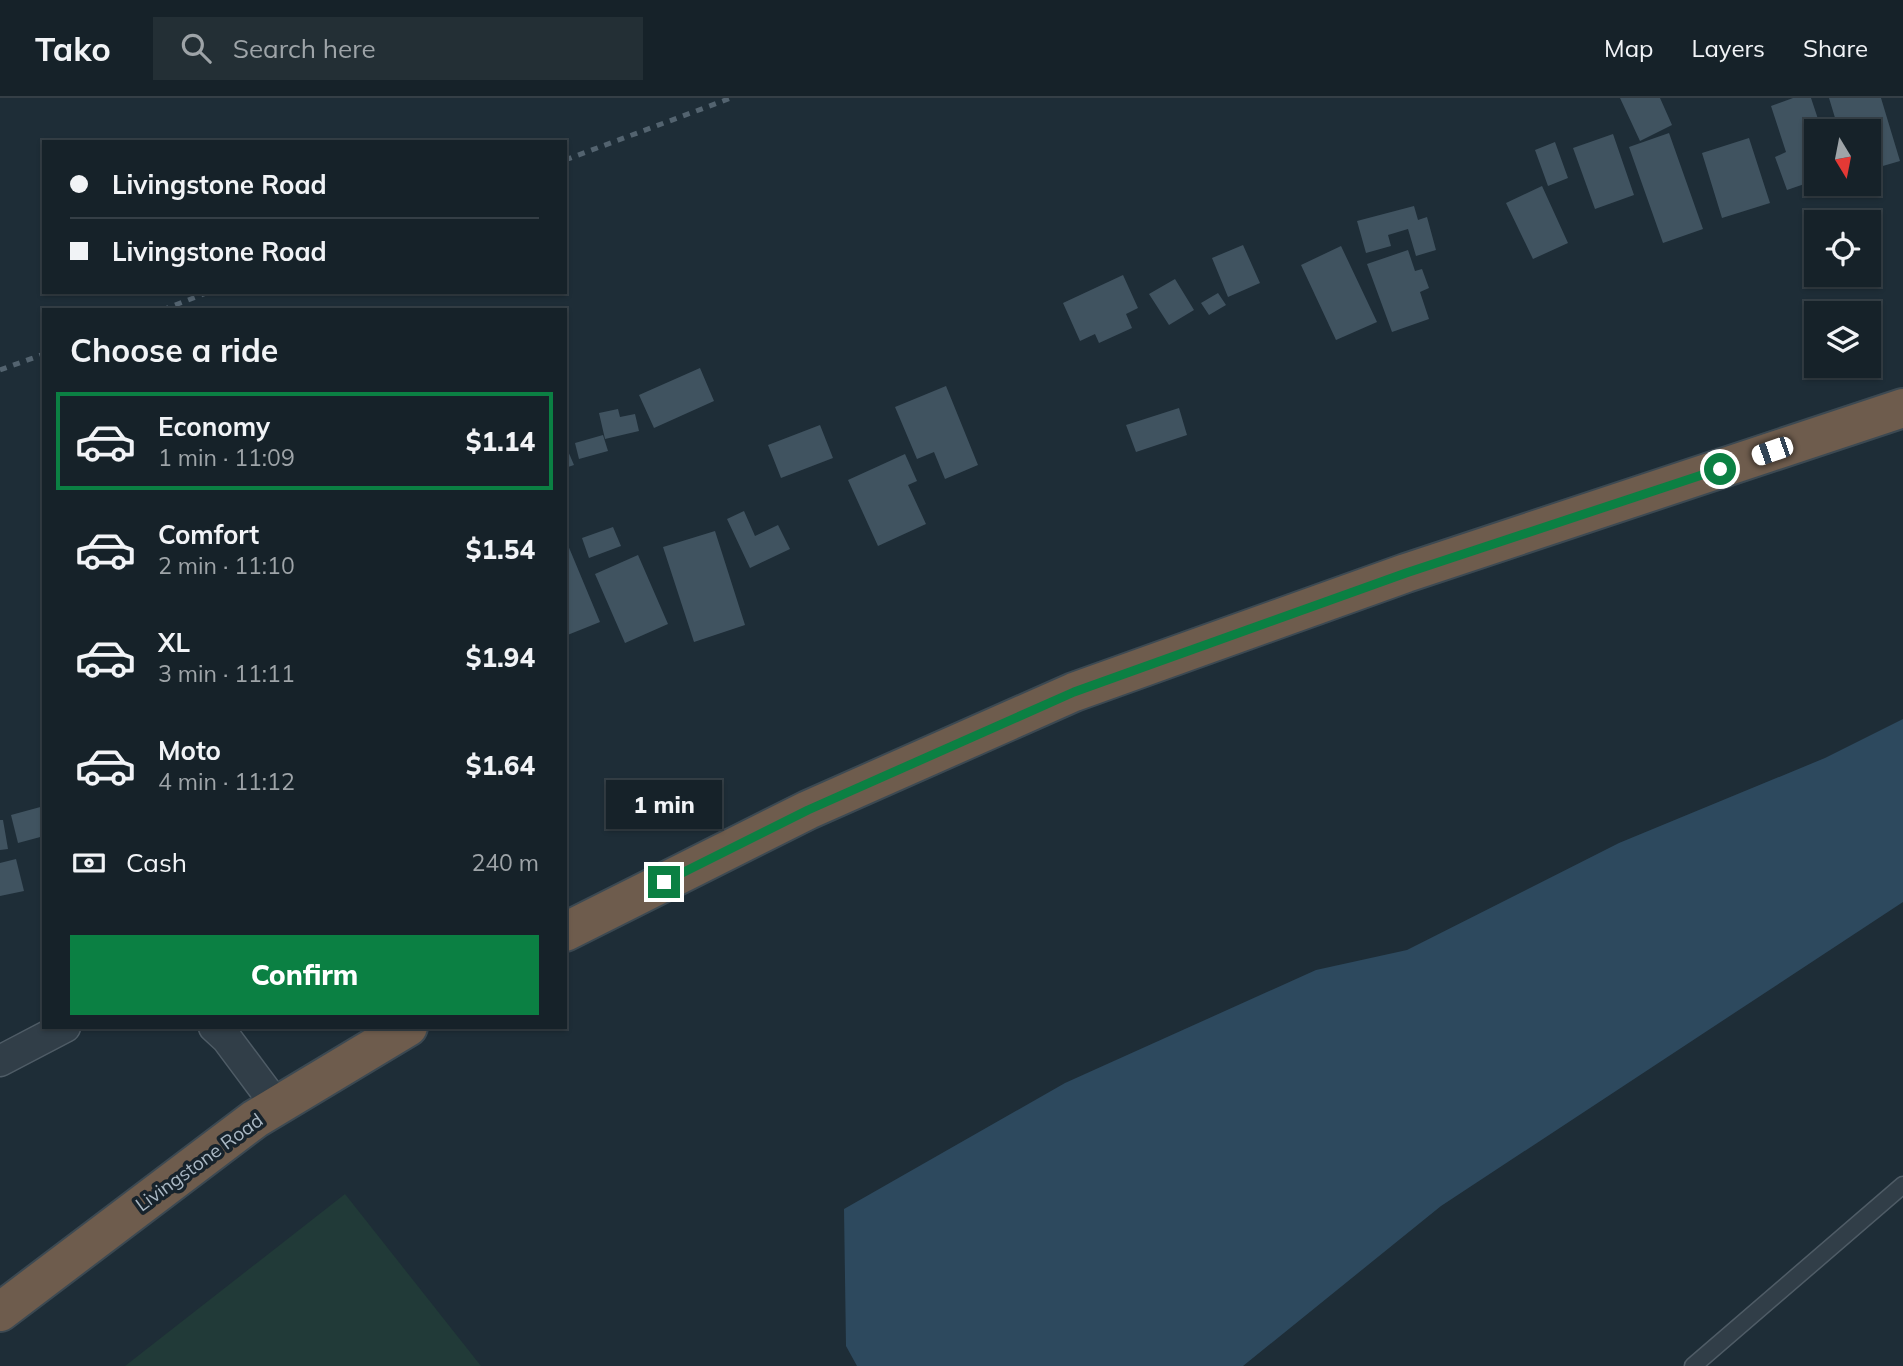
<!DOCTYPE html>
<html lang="en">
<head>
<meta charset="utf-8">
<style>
  :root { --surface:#162229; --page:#232f35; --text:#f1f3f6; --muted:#9ea4a8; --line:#353f46; --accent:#0b8043 }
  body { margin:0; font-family:Mulish,sans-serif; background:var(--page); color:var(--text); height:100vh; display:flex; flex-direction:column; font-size:26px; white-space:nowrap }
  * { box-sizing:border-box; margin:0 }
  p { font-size:23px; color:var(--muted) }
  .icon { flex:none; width:38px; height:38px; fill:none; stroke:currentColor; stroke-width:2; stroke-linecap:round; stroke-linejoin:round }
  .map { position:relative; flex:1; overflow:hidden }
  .side { position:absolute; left:42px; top:210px; width:525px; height:721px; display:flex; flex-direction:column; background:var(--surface); border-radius:0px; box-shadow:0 2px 5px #0004,0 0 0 2px var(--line) }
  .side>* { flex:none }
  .top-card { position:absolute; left:42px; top:42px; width:525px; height:154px; border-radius:0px; box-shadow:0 2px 5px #0004,0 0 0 2px var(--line); display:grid; align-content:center; height:154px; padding:0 28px; background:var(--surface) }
  .needle { width:46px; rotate:170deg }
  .tools { position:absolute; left:1804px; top:21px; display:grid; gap:14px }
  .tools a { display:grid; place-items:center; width:77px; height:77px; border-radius:0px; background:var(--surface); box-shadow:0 2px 5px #0004,0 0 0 2px var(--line); font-size:35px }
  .end { position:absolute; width:32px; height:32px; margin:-16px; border:9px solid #0b8043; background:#fff; box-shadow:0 0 0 4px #fff }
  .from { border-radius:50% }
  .bubble { position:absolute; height:49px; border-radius:0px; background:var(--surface); box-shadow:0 2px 5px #0004,0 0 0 2px var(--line); font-size:23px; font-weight:800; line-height:49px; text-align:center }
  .car { position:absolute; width:21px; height:42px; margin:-21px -10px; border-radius:9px; box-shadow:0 0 5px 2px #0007; background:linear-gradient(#fff 24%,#345 0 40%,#fff 0 76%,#345 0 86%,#fff 0) }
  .top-card b { display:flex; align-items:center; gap:24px; height:66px; font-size:26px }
  .top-card b+b { border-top:2px solid var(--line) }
  .top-card i { width:18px; height:18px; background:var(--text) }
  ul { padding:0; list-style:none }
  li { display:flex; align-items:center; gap:21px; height:98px; margin:0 14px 10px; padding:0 14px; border:4px solid transparent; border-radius:0px }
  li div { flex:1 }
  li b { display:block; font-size:26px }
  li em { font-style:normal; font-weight:800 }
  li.on { border-color:var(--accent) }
  li>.icon { width:63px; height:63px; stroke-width:1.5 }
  h2 { padding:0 28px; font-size:32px; line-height:84px }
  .pay { display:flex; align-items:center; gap:18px; height:77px; padding:0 28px; font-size:26px }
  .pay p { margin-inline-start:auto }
  .primary-button { display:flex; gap:14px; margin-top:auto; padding:14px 28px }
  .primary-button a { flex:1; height:80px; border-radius:0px; background:var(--accent); color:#fff; font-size:28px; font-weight:800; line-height:80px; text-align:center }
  header { display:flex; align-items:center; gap:42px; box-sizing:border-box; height:98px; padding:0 35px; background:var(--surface); border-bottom:2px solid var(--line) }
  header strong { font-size:33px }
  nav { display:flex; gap:38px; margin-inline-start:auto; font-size:24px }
  .search { width:490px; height:63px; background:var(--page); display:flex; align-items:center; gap:18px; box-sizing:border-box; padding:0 24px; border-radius:0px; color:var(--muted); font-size:26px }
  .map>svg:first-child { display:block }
  .green { fill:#213a38 }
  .water { fill:#2d495e }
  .building { fill:#405360 }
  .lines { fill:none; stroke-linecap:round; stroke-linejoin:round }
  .lane-casing { stroke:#4f5c66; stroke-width:19 }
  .street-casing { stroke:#4f5c66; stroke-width:33 }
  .highway-casing { stroke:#3c4952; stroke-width:42 }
  .lane { stroke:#313e48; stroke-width:16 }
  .street { stroke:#313e48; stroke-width:30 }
  .highway { stroke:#6e5c4d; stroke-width:38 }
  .rail { stroke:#53636f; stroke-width:5; stroke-dasharray:7 7; stroke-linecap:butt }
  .route { stroke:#0b8043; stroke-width:9 }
  .labels { text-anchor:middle; stroke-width:7; stroke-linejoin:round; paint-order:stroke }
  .street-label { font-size:19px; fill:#abb9c5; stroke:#17232c }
</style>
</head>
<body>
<header>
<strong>Tako</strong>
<div class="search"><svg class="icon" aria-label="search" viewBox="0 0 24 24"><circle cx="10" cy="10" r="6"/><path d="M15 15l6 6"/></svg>Search here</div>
<nav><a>Map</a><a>Layers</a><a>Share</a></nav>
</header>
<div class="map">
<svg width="1903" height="1268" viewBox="0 0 1903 1268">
  <rect width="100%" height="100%" fill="#1e2d37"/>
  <!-- green -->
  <path class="green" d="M345,1096L481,1268H125Z"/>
  <!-- water -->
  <path class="water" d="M1903,621V804L1441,1108L1243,1268H857L846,1248L844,1111L1065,985L1316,872L1407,852L1619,745L1825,660Z"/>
  <!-- building -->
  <path class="building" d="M1620,0H1660L1672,27L1640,43Z
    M1793,0H1811L1822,33H1816V65L1812,67L1816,82L1787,92L1775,59L1786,54L1771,8Z
    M1829,0H1881L1900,63L1869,72V33H1839Z
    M1669,35L1703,131L1663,145L1629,49Z
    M1613,36L1634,97L1595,111L1573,50Z
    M1749,40L1770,105L1722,120L1702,55Z
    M1555,44L1568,80L1548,88L1535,52Z
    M1542,88L1568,145L1533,161L1506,105Z
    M1414,108L1418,122L1427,119L1436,152L1416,158L1408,131L1388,137L1391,148L1366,155L1357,123Z
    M1243,147L1260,185L1228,199L1212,160Z
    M1341,148L1377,224L1336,242L1301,167Z
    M1408,152L1415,173L1422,171L1429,190L1420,194L1429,221L1392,234L1367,166Z
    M1123,177L1138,210L1126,216L1132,230L1099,245L1095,236L1080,243L1063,205Z
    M1175,181L1194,212L1169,227L1149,196Z
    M1218,195L1226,207L1209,217L1201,205Z
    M700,270L714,303L654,330L639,297Z
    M946,288L978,367L945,381L934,354L917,361L895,309Z
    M1179,310L1187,337L1136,354L1126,327Z
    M618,311L620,319L635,316L639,333L605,341L599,315Z
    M820,327L833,360L781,380L768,347Z
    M603,337L608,353L579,361L575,345Z
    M565,346L574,367L565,370Z
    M905,356L917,383L908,387L926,426L878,448L848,382Z
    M744,413L755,438L778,427L790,451L750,470L727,421Z
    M613,429L621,448L589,460L582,440Z
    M715,433L745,527L694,544L663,449Z
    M565,440L600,524L565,538Z
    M638,457L668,526L625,545L595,476Z
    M44,708V738L18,745L11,717Z
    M0,722H3L8,751L0,752Z
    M16,761L24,793L0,798V765Z"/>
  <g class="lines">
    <!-- lane casing -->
    <g class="lane-casing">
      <path id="lane" d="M1693,1268L1903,1087"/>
    </g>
    <!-- street casing -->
    <g class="street-casing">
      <path id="street" d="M214,929L227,941L277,1008
        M0,963L65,929"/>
    </g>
    <!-- highway casing -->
    <g class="highway-casing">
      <path id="highway" d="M565,834L808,712L1074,594L1406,475L1903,310
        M0,1214L255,1021L408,929"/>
    </g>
    <!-- lane -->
    <use href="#lane" class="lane"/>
    <!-- street -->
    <use href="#street" class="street"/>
    <!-- highway -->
    <use href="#highway" class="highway"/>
    <!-- rail -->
    <path class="rail" d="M565,62L731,0
      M162,212L209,194
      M0,272L44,256"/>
  </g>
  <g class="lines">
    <!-- route -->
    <path class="route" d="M664,784L808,712L1074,594L1406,475L1720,371"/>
  </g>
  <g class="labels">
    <!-- street labels -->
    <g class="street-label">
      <text transform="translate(199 1064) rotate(-36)" y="7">Livingstone Road</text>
    </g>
  </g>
</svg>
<div class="tools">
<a><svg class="needle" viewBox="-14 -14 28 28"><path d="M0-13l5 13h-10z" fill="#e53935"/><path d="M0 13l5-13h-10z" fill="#9ea4a8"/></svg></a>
<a><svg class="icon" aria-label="locate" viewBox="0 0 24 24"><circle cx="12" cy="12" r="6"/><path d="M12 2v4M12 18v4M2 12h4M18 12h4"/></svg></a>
<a><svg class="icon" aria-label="layers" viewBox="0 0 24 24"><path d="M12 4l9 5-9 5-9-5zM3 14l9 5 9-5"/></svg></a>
</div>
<i class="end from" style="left:1720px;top:371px"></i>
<i class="end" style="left:664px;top:784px"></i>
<div class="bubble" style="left:606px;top:682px;width:116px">1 min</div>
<i class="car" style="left:1772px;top:353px;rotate:251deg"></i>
<div class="top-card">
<b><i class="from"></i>Livingstone Road</b>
<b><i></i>Livingstone Road</b>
</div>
<section class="side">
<h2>Choose a ride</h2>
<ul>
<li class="on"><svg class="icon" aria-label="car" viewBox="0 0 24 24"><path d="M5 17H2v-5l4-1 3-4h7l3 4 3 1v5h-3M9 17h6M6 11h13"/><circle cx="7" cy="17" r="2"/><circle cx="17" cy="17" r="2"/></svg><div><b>Economy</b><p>1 min · 11:09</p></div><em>$1.14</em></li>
<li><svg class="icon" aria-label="car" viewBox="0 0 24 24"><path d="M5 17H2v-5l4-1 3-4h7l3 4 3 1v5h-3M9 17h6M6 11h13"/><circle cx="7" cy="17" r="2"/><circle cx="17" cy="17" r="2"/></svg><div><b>Comfort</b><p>2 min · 11:10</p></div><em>$1.54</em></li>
<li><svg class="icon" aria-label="car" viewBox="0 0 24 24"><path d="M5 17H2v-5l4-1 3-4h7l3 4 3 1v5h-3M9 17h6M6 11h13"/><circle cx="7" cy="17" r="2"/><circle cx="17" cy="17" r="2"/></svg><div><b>XL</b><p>3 min · 11:11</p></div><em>$1.94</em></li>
<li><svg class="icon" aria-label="car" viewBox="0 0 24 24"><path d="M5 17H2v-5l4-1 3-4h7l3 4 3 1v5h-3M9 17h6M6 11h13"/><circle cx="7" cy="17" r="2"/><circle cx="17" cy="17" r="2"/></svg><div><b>Moto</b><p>4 min · 11:12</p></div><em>$1.64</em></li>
</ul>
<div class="pay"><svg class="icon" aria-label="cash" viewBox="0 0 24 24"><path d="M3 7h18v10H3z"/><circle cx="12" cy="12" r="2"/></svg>Cash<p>240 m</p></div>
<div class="primary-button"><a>Confirm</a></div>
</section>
</div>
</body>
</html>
